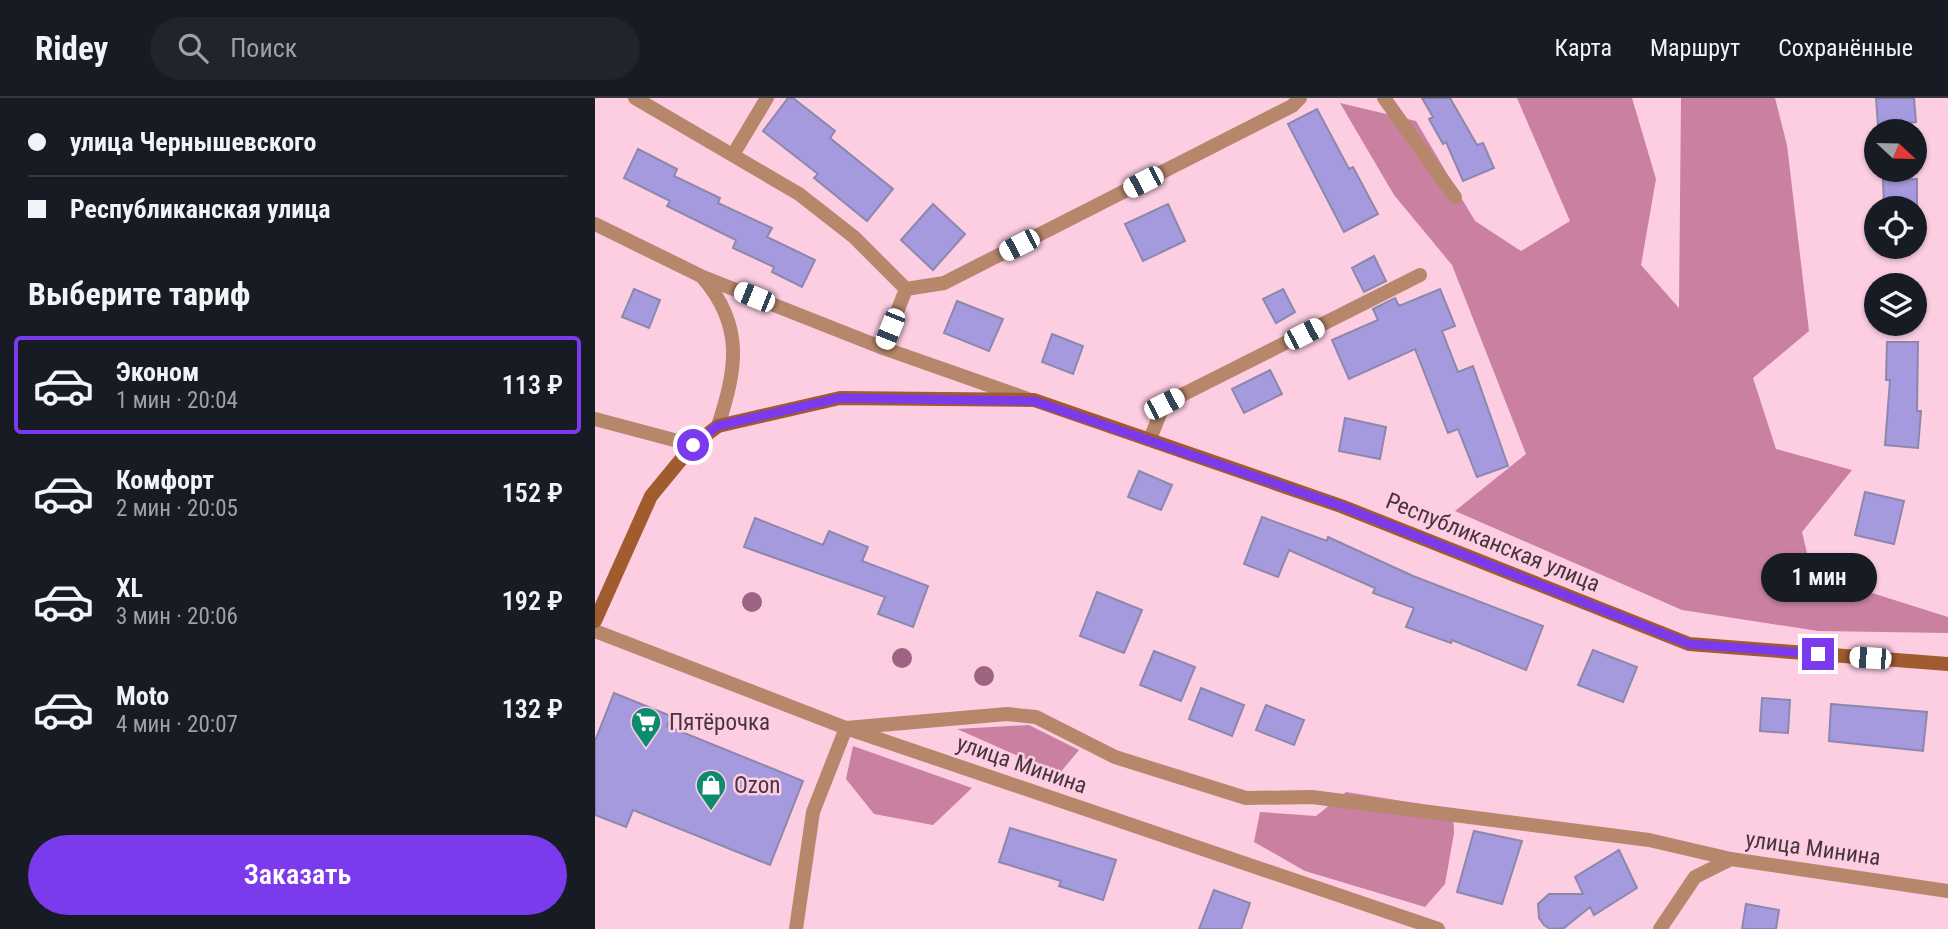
<!DOCTYPE html>
<html lang="ru">
<head>
<meta charset="utf-8">
<style>
  :root { --surface:#171b24; --page:#20242c; --text:#f1f3f6; --muted:#9ea1a6; --line:#363941; --accent:#7c3aed }
  body { margin:0; font-family:"Roboto Condensed",sans-serif; background:var(--page); color:var(--text); height:100vh; display:flex; flex-direction:column; font-size:26px; white-space:nowrap }
  * { box-sizing:border-box; margin:0 }
  p { font-size:23px; color:var(--muted) }
  .icon { flex:none; width:38px; height:38px; fill:none; stroke:currentColor; stroke-width:2; stroke-linecap:round; stroke-linejoin:round }
  .map { position:relative; flex:1; overflow:hidden }
  .drawer { display:flex; flex-direction:column; background:var(--surface); width:595px }
  .drawer>* { flex:none }
  .hud { display:grid; align-content:center; height:154px; padding:0 28px; background:var(--surface) }
  .needle { width:46px; rotate:112deg }
  .buttons { position:absolute; left:1269px; top:21px; display:grid; gap:14px }
  .buttons a { display:grid; place-items:center; width:63px; height:63px; border-radius:50%; background:var(--surface); box-shadow:0 2px 5px #0004; font-size:35px }
  .end { position:absolute; width:32px; height:32px; margin:-16px; border:9px solid #7c3aed; background:#fff; box-shadow:0 0 0 4px #fff }
  .from { border-radius:50% }
  .bubble { position:absolute; height:49px; border-radius:24px; background:var(--surface); box-shadow:0 2px 5px #0004; font-size:23px; font-weight:600; line-height:49px; text-align:center }
  .car { position:absolute; width:21px; height:42px; margin:-21px -10px; border-radius:9px; box-shadow:0 0 5px 2px #0007; background:linear-gradient(#fff 24%,#345 0 40%,#fff 0 76%,#345 0 86%,#fff 0) }
  .hud b { display:flex; align-items:center; gap:24px; height:66px; font-size:26px }
  .hud b+b { border-top:2px solid var(--line) }
  .hud i { width:18px; height:18px; background:var(--text) }
  ul { padding:0; list-style:none }
  li { display:flex; align-items:center; gap:21px; height:98px; margin:0 14px 10px; padding:0 14px; border:4px solid transparent; border-radius:7px }
  li div { flex:1 }
  li b { display:block; font-size:26px }
  li em { font-style:normal; font-weight:600 }
  li.selected { border-color:var(--accent) }
  li>.icon { width:63px; height:63px; stroke-width:1.5 }
  h2 { padding:0 28px; font-size:32px; line-height:84px }
  .cta { display:flex; gap:14px; margin-top:auto; padding:14px 28px }
  .cta a { flex:1; height:80px; border-radius:42px; background:var(--accent); color:#fff; font-size:28px; font-weight:600; line-height:80px; text-align:center }
  header { display:flex; align-items:center; gap:42px; box-sizing:border-box; height:98px; padding:0 35px; background:var(--surface); border-bottom:2px solid var(--line) }
  header strong { font-size:33px }
  nav { display:flex; gap:38px; margin-inline-start:auto; font-size:24px }
  .search { width:490px; height:63px; background:var(--page); display:flex; align-items:center; gap:18px; box-sizing:border-box; padding:0 24px; border-radius:38px; color:var(--muted); font-size:26px }
  main { display:flex; flex:1; min-height:0 }
  .map>svg:first-child { display:block }
  .forest { fill:#c980a1 }
  .building { fill:#a69adf; stroke:#8c87ad; stroke-width:2 }
  .lines { fill:none; stroke-linecap:round; stroke-linejoin:round }
  .lane { stroke:#b7876b; stroke-width:14 }
  .street { stroke:#b7876b; stroke-width:14 }
  .secondary { stroke:#a05b2e; stroke-width:14 }
  .tree { fill:#9d6481 }
  .route { stroke:#7c3aed; stroke-width:9 }
  .labels { text-anchor:middle; stroke-width:5; stroke-linejoin:round; paint-order:stroke }
  .street-label { font-size:23px; fill:#47353d; stroke:#fdcee2 }
  .poi-label { font-size:23px; fill:#47353d; stroke:#fdcee2; text-anchor:start }
</style>
</head>
<body>
<header>
<strong>Ridey</strong>
<div class="search"><svg class="icon" aria-label="search" viewBox="0 0 24 24"><circle cx="10" cy="10" r="6"/><path d="M15 15l6 6"/></svg>Поиск</div>
<nav><a>Карта</a><a>Маршрут</a><a>Сохранённые</a></nav>
</header>
<main>
<section class="drawer">
<div class="hud">
<b><i class="from"></i>улица Чернышевского</b>
<b><i></i>Республиканская улица</b>
</div>
<h2>Выберите тариф</h2>
<ul>
<li class="selected"><svg class="icon" aria-label="car" viewBox="0 0 24 24"><path d="M5 17H2v-5l4-1 3-4h7l3 4 3 1v5h-3M9 17h6M6 11h13"/><circle cx="7" cy="17" r="2"/><circle cx="17" cy="17" r="2"/></svg><div><b>Эконом</b><p>1 мин · 20:04</p></div><em>113 ₽</em></li>
<li><svg class="icon" aria-label="car" viewBox="0 0 24 24"><path d="M5 17H2v-5l4-1 3-4h7l3 4 3 1v5h-3M9 17h6M6 11h13"/><circle cx="7" cy="17" r="2"/><circle cx="17" cy="17" r="2"/></svg><div><b>Комфорт</b><p>2 мин · 20:05</p></div><em>152 ₽</em></li>
<li><svg class="icon" aria-label="car" viewBox="0 0 24 24"><path d="M5 17H2v-5l4-1 3-4h7l3 4 3 1v5h-3M9 17h6M6 11h13"/><circle cx="7" cy="17" r="2"/><circle cx="17" cy="17" r="2"/></svg><div><b>XL</b><p>3 мин · 20:06</p></div><em>192 ₽</em></li>
<li><svg class="icon" aria-label="car" viewBox="0 0 24 24"><path d="M5 17H2v-5l4-1 3-4h7l3 4 3 1v5h-3M9 17h6M6 11h13"/><circle cx="7" cy="17" r="2"/><circle cx="17" cy="17" r="2"/></svg><div><b>Moto</b><p>4 мин · 20:07</p></div><em>132 ₽</em></li>
</ul>
<div class="cta"><a>Заказать</a></div>
</section>
<div class="map">
<svg width="1353" height="831" viewBox="0 0 1353 831">
  <rect width="100%" height="100%" fill="#fdcee2"/>
  <!-- forest -->
  <path class="forest" d="M922,0H1037L1061,81L1046,167L1084,210L1086,0H1180L1192,47L1214,233L1158,280L1181,351L1257,372L1207,434L1217,476L1353,519V535L1223,533L1087,512L860,413L931,356L857,167L799,97L745,5L821,23L880,123L926,153L975,123Z
    M434,627L484,652L464,676L362,631Z
    M258,648L377,690L338,727L279,716L251,681Z
    M751,694L858,711L859,735L850,786L830,809L710,773L659,744L665,714L721,718Z"/>
  <!-- building -->
  <path class="building" d="M193,0H198L240,33L235,40L298,91L272,123L219,80L223,76L168,33Z
    M827,0H855L882,47L888,45L899,70L868,83L851,44L848,46L834,21L838,19Z
    M1281,0H1319L1321,24L1283,28Z
    M722,11L754,71L758,69L783,116L749,134L693,26Z
    M43,51L82,71L79,78L125,100L123,105L177,130L172,139L220,162L207,189L177,174L179,169L138,150L141,142L72,108L75,103L29,80Z
    M1322,81V110H1289L1288,82Z
    M338,106L370,136L338,172L306,142Z
    M573,106L590,143L548,163L530,126Z
    M779,158L791,183L769,194L757,170Z
    M39,191L65,202L54,230L27,219Z
    M688,191L700,214L681,225L668,201Z
    M845,191L860,228L847,233L863,274L878,268L913,368L882,379L863,331L853,335L820,251L754,281L737,242L783,222L778,211L800,200L804,208Z
    M362,203L408,221L394,253L349,235Z
    M457,236L488,248L478,276L447,264Z
    M1292,244H1323L1322,313H1326L1323,350L1290,347L1295,282H1291Z
    M675,272L687,296L649,315L637,291Z
    M750,320L791,329L785,361L744,353Z
    M544,373L577,387L566,412L533,399Z
    M1270,394L1309,403L1299,446L1260,437Z
    M667,419L732,443L733,439L818,478L948,528L931,572L857,542L856,545L811,529L819,510L778,495L780,490L694,452L683,479L649,466Z
    M160,420L228,447L234,433L273,449L267,463L333,488L318,529L283,516L290,499L149,449Z
    M502,494L547,512L529,555L485,538Z
    M998,552L1042,569L1028,604L983,587Z
    M559,553L600,569L586,603L545,587Z
    M606,590L649,607L637,638L594,621Z
    M19,595L76,618L72,628L208,683L175,767L38,712L31,729L0,717V643Z
    M1167,600L1195,602L1193,635L1165,633Z
    M1236,606L1332,614L1328,653L1234,643Z
    M671,607L709,622L699,647L661,632Z
    M415,730L521,762L508,802L464,788L466,783L404,764Z
    M879,733L927,743L907,806L862,794Z
    M1024,752L1042,790L999,817L995,809L969,830L955,831L949,827L944,820L943,806L954,796H988L980,779Z
    M619,792L655,805L646,831H604Z
    M1151,806L1184,812L1181,831H1147Z"/>
  <g class="lines">
    <!-- lane -->
    <path class="lane" d="M201,831L218,714L251,630L412,616L441,619L520,659L651,700L717,699L1054,742L1136,761"/>
    <!-- street -->
    <path class="street" d="M40,0L204,96L259,139L311,191
      M789,0L860,99
      M139,55L172,0
      M0,126L108,179L288,250L433,301
      M108,180C150,229 141,272 123,328
      M311,191L349,185L697,8L705,0
      M288,250L311,191
      M0,321L98,347
      M555,341L569,306L825,177
      M0,533L251,630L843,831
      M1065,831L1100,779L1136,761L1353,793"/>
    <!-- secondary -->
    <path class="secondary" d="M0,523L56,398L98,347L123,328L245,300L439,302L746,408L1094,546L1353,566"/>
  </g>
  <!-- trees -->
  <g class="tree">
    <circle cx="157" cy="504" r="10"/>
    <circle cx="307" cy="560" r="10"/>
    <circle cx="389" cy="578" r="10"/>
  </g>
  <g class="lines">
    <!-- route -->
    <path class="route" d="M98,347L122,328L245,300L439,303L746,408L1094,546L1223,556"/>
  </g>
  <!-- icons -->
  <defs>
    <g id="supermarket-pin" transform="scale(1.575)"><path d="M0 17L-7.5 6A9.5 9.5 0 1 1 7.5 6Z" fill="#0c8b6f" stroke="#fdcee2"/><path d="M-6-5.5h2.5l.6 2H6L4.5 2H-2.5L-4.4-4H-6ZM-1.5 3.2a1.3 1.3 0 1 0 .1 0ZM3 3.2a1.3 1.3 0 1 0 .1 0Z" fill="#fff"/></g>
    <g id="shop-pin" transform="scale(1.575)"><path d="M0 17L-7.5 6A9.5 9.5 0 1 1 7.5 6Z" fill="#0c8b6f" stroke="#fdcee2"/><path d="M-5-2.5h2.3a2.7 3.5 0 0 1 5.4 0H5L5.5 6h-11ZM-1.5-2.5h3a1.5 2.3 0 0 0-3 0Z" fill="#fff"/></g>
  </defs>
  <g fill-rule="evenodd">
    <use href="#supermarket-pin" x="51" y="624"/>
    <use href="#shop-pin" x="116" y="687"/>
  </g>
  <g class="labels">
    <!-- street labels -->
    <g class="street-label">
      <text transform="translate(898 444) rotate(22)" y="8">Республиканская улица</text>
      <text transform="translate(427 666) rotate(19)" y="8">улица Минина</text>
      <text transform="translate(1218 750) rotate(8)" y="8">улица Минина</text>
    </g>
    <!-- poi labels -->
    <g class="poi-label">
      <text x="74" y="632">Пятёрочка</text>
      <text x="139" y="695">Ozon</text>
    </g>
  </g>
</svg>
<div class="buttons">
<a><svg class="needle" viewBox="-14 -14 28 28"><path d="M0-13l5 13h-10z" fill="#e53935"/><path d="M0 13l5-13h-10z" fill="#9ea1a6"/></svg></a>
<a><svg class="icon" aria-label="locate" viewBox="0 0 24 24"><circle cx="12" cy="12" r="6"/><path d="M12 2v4M12 18v4M2 12h4M18 12h4"/></svg></a>
<a><svg class="icon" aria-label="layers" viewBox="0 0 24 24"><path d="M12 4l9 5-9 5-9-5zM3 14l9 5 9-5"/></svg></a>
</div>
<i class="end from" style="left:98px;top:347px"></i>
<i class="end" style="left:1223px;top:556px"></i>
<div class="bubble" style="left:1166px;top:455px;width:116px">1 мин</div>
<i class="car" style="left:548px;top:84px;rotate:243deg"></i>
<i class="car" style="left:424px;top:147px;rotate:243deg"></i>
<i class="car" style="left:159px;top:199px;rotate:292deg"></i>
<i class="car" style="left:295px;top:231px;rotate:202deg"></i>
<i class="car" style="left:709px;top:236px;rotate:63deg"></i>
<i class="car" style="left:569px;top:306px;rotate:63deg"></i>
<i class="car" style="left:1275px;top:560px;rotate:274deg"></i>
</div>
</main>
</body>
</html>
